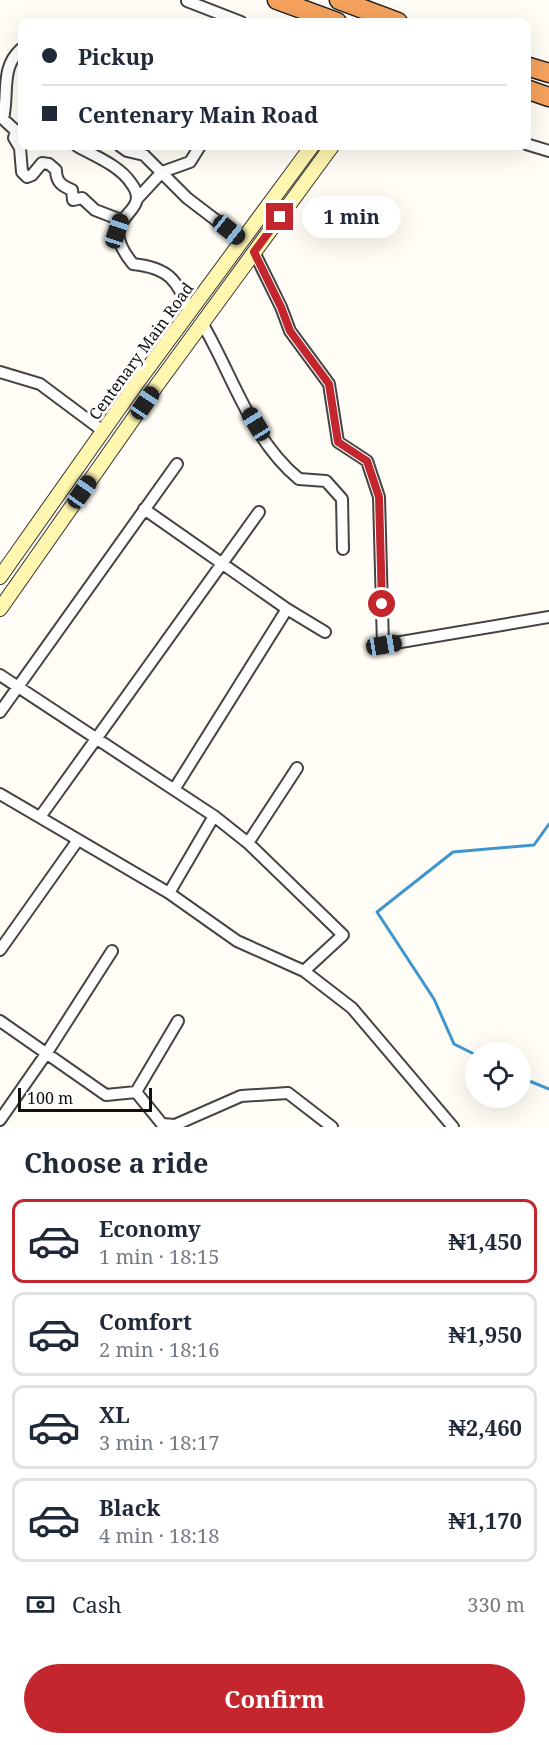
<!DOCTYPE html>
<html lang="en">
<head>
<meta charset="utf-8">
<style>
  :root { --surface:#fff; --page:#f2f2f3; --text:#1f2937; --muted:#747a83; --line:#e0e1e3; --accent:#c4262e }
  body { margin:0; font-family:"Noto Serif",serif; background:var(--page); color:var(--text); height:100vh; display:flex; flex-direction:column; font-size:22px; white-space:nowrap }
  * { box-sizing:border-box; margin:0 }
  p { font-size:20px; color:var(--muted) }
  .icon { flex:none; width:33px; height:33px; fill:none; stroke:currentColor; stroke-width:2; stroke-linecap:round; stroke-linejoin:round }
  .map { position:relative; height:1127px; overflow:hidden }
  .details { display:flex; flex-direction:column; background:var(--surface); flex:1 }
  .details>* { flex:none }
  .banner { position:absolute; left:18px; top:18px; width:513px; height:132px; border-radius:12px; box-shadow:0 6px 24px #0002; display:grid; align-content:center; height:132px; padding:0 24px; background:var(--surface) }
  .buttons { position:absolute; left:465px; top:1042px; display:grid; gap:12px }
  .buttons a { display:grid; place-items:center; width:66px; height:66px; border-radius:50%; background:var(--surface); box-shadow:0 6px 24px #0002; font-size:30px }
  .scale { position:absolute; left:18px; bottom:15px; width:134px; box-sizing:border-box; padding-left:6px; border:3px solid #111; border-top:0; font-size:16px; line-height:21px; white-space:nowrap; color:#111; -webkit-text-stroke:4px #fff; paint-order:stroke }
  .end { position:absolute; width:27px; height:27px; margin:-14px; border:8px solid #c4262e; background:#fff; box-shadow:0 0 0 3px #fff }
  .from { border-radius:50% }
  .bubble { position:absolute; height:42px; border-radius:21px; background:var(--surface); box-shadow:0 6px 24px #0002; font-size:20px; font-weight:700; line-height:42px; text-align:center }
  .car { position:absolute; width:18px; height:36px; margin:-18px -9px; border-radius:8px; box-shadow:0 0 4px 2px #0007; background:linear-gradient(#222 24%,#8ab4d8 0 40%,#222 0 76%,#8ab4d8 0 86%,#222 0) }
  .banner b { display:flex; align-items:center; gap:21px; height:57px; font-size:22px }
  .banner b+b { border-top:2px solid var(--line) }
  .banner i { width:15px; height:15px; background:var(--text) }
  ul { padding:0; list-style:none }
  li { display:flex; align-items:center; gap:18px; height:84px; margin:0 12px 9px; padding:0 12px; border:3px solid var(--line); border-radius:12px }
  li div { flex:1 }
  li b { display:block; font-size:22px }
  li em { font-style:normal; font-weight:700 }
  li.selected { border-color:var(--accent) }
  li>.icon { width:54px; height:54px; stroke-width:1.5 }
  h2 { padding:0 24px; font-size:27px; line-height:72px }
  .pay { display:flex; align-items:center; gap:15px; height:66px; padding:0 24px; font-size:22px }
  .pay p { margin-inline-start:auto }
  .cta { display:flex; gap:12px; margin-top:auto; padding:12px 24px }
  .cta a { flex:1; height:69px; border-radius:36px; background:var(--accent); color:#fff; font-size:24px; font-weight:700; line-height:69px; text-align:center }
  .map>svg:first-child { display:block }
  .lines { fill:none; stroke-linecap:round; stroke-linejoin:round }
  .stream { stroke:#3f96cf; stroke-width:3 }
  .street-casing { stroke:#444; stroke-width:14 }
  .secondary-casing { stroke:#333; stroke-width:16 }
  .highway-casing { stroke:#222; stroke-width:21 }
  .street { stroke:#fff; stroke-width:10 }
  .secondary { stroke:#fff6b0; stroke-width:14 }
  .highway { stroke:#f5a25d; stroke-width:18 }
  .route { stroke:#c4262e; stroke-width:8 }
  .labels { text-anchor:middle; stroke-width:6; stroke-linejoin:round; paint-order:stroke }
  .street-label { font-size:16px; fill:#111; stroke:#fff }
</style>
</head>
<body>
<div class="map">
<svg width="549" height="1127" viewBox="0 0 549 1127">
  <rect width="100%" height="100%" fill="#fffdf5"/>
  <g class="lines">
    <!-- stream -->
    <path class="stream" d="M476,1055L454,1044L434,999L377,912L453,852L534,845L549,824
      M520,1077L549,1089"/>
    <!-- street casing -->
    <g class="street-casing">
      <path id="street" d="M187,1L241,22
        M21,49C0,68 9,93 3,119L16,131L14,138L20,148L22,172L27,177L32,175L42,163L49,164L56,170C56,182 62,186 72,190L73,200L82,198L95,210L121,220
        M526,144L549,151
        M77,146C94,156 119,165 131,183C156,216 91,213 133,264C170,268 176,280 190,311
        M120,146L127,151L144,155L187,198L242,240
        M137,199L162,172L190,162L200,146
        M254,252L281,307L290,331L329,384L338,442L367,461L379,497L383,645L549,617
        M202,323C232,374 251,440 299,479L326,481L342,499L343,549
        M0,372L40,384L103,431
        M144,509L287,609L325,632
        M0,675L214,816L248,843L343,935L304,971
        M0,712L177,464
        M175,788L287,609
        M0,794L169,893L237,941L304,971L352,1008L453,1127
        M40,817L259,512
        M248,843L297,768
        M169,893L214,816
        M0,950L78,840
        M0,1021L106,1095L136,1092L162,1124L175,1125L241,1096L288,1093L332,1127
        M136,1092L178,1021
        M0,1120L46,1054L112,951"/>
    </g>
    <!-- secondary casing -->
    <g class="secondary-casing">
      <path id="secondary" d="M0,577L137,383L312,146
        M0,609L157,385L332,146"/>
    </g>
    <!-- highway casing -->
    <g class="highway-casing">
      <path id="highway" d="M277,0L337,22
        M339,0L398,22
        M526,66L549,73
        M526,89L549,97"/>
    </g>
    <!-- street -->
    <use href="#street" class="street"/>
    <!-- secondary -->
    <use href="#secondary" class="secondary"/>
    <!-- highway -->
    <use href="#highway" class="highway"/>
  </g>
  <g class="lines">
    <!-- route -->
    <path class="route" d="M280,217L254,252L281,307L290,331L329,384L338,442L367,461L379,497L382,604"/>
  </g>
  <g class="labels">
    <!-- street labels -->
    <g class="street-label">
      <text transform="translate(141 351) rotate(-54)" y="6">Centenary Main Road</text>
    </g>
  </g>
</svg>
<div class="buttons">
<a><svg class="icon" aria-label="locate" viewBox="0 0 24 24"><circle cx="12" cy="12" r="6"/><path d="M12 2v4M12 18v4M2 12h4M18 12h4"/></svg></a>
</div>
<div class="scale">100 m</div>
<i class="end from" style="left:382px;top:604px"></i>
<i class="end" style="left:280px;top:217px"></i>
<div class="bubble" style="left:302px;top:196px;width:99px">1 min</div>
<i class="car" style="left:229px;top:230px;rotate:129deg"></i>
<i class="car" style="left:117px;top:231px;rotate:18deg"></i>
<i class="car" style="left:145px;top:403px;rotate:34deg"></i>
<i class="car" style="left:256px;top:424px;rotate:328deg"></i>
<i class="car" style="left:82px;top:492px;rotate:35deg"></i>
<i class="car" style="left:384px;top:645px;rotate:81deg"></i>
<div class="banner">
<b><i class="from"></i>Pickup</b>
<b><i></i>Centenary Main Road</b>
</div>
</div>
<section class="details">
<h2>Choose a ride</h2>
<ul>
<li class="selected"><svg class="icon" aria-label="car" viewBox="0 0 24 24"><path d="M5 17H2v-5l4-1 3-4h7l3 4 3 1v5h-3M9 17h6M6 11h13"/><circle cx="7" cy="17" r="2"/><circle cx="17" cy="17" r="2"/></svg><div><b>Economy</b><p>1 min · 18:15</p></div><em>₦1,450</em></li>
<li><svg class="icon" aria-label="car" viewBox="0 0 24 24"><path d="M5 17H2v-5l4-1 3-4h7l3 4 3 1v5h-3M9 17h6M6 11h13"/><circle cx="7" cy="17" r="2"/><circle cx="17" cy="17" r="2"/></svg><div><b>Comfort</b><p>2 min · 18:16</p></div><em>₦1,950</em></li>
<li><svg class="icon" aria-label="car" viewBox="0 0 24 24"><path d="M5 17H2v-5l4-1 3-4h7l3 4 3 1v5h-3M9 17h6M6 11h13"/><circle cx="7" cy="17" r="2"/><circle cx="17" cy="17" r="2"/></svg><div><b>XL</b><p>3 min · 18:17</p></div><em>₦2,460</em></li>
<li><svg class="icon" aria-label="car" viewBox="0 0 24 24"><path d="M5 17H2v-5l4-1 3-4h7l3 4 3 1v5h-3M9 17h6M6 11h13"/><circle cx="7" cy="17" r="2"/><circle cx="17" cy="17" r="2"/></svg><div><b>Black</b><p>4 min · 18:18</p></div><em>₦1,170</em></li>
</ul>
<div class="pay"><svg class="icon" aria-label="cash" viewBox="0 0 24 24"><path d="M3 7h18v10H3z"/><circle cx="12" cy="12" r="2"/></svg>Cash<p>330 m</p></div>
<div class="cta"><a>Confirm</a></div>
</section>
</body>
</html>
